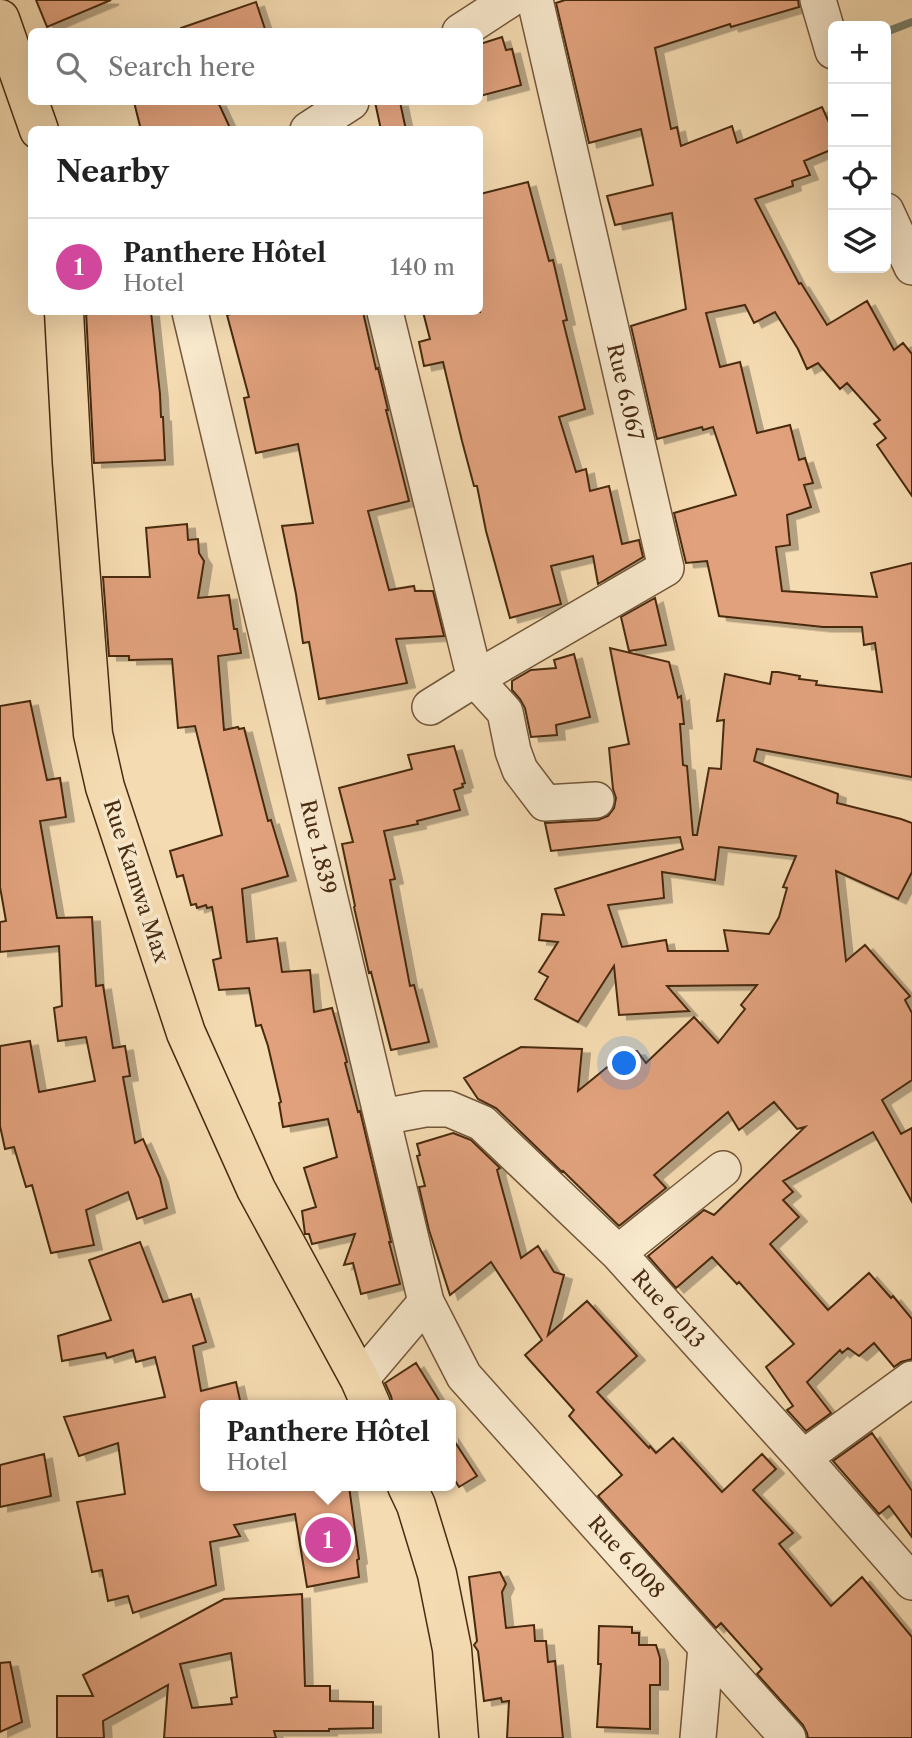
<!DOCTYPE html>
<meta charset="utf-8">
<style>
:root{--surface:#fff;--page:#f6f6f6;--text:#222;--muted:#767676;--line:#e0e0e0;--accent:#8f2418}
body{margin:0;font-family:"Libre Caslon Text",serif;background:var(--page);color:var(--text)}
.controls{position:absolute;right:21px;top:21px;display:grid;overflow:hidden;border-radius:10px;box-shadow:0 7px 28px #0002}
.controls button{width:63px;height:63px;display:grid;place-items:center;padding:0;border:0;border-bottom:2px solid var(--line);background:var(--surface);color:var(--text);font:35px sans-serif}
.you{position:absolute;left:625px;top:1064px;width:24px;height:24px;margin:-18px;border:5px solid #fff;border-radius:50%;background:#1a73e8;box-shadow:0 0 0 10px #1a73e833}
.badge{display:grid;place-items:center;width:46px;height:46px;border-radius:50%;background:var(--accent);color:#fff;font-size:23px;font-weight:700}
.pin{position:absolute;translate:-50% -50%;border:4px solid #fff;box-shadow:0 2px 7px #0006}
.popup{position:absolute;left:200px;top:1400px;width:256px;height:91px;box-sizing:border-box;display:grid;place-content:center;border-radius:10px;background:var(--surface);filter:drop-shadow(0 2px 5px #0005);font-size:23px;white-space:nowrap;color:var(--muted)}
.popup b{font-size:26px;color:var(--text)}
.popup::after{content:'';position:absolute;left:50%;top:100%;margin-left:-14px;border:14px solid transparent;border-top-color:var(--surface)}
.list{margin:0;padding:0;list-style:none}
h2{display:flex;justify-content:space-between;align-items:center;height:91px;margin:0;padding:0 28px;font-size:30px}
h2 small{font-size:23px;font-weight:400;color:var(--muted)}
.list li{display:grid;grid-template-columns:46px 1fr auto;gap:21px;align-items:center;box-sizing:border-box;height:98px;padding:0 28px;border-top:2px solid var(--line)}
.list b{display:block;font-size:26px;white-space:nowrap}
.list p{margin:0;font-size:23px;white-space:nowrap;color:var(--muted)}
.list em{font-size:23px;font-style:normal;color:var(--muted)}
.icon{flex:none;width:38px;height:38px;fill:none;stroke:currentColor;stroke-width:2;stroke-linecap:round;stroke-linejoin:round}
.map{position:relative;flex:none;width:912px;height:1738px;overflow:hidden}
.search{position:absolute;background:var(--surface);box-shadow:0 7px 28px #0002;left:28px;top:28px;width:455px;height:77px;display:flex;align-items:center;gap:18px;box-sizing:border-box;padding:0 24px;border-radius:10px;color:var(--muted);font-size:26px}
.panel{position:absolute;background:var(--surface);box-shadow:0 7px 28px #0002;left:28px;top:126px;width:455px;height:189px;border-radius:10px}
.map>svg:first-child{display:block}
</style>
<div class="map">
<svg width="912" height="1738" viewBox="0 0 912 1738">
<defs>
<filter id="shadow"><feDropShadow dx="8" dy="4.5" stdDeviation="0" flood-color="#0004"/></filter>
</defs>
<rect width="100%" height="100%" fill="#f5dbb1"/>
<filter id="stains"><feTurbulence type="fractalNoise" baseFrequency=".00286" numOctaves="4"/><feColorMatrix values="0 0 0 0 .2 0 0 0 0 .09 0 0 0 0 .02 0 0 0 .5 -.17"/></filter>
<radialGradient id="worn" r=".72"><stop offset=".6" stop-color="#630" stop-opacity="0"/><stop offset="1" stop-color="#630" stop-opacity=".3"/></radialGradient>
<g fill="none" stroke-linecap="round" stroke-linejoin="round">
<path stroke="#7a816c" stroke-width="8" d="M886,32L912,22"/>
</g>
<path fill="#e0a17b" stroke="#482b11" stroke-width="2" fill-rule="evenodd" filter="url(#shadow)" d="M36,0H111L47,27Z
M565,0H798L799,7L731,27L730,24L655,48L671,129L677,127L681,146L732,126L737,143L822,107L833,131V149L804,161L810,175L792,181L793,186L755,199L799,284L801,283L827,325L867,301L894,350L903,343L912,354V496L877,445L886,438L874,424L880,420L847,383L840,389L818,363L807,369L798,349L775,312L754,323L745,305L706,313L720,367L740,362L757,433L790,425L799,460L805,458L813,483L804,485L811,507L787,515L790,545L776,547L782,591L877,597L871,573L912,563V777L757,749L754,761L838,794L837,803L901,819L912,823V872L898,899L836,871L846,961L865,945L910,996L905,1000L912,1013V1080L882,1100L901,1134L912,1128V1202L873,1132L783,1181L793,1192L783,1200L799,1217L770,1244L828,1310L869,1273L891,1298L893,1296L912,1319V1359L901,1362L894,1367L874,1343L859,1356L848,1348L842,1353L840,1350L807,1382L831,1413L806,1431L787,1410L793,1406L766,1367L794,1344L739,1282L737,1284L712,1257L676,1288L648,1256L704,1210L714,1215L805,1127L797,1129L774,1102L739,1130L728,1112L654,1175L666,1188L619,1226L563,1171L562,1172L496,1108L478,1099L464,1078L521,1047L582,1049L578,1091L627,1051H637L646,1063L694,1017L718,1043L745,1009L741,1005L757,985L667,986L689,1011L619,1015L614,966L578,1022L535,999L548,977L539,972L558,942L539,940L542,914L564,915L555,889L683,849L680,837L551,851L545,823L598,820L608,816L614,808L616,798L613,789L609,748L629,744L610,648L669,662L678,698L681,696L684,724H680L683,765L687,766L693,835H697L709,768L721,769L724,720L717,721L725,674L770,684L772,672H778L800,676L799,679L817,681L816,685L882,692L875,643L864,645L862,627H823L719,616L707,561L686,563L674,513L736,495L713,427L703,430L702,427L657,439L631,326L686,309L672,213L615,225L607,196L653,185L641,129L589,143L556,3ZM719,847L796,856L783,887L787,888L779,917L769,934L724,930L728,951H668L666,940L622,947L608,905L664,898L662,872L715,880Z
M256,2L266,32H181V28Z
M502,37L506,50L512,49L521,85L480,96V44Z
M134,102H218L231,130H141Z
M375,102H400L406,130H381Z
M528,182L549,261L553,260L567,320L563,321L585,409L559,417L576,472L586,469L590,491L609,486L622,544L639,540L643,557L598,584L593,556L551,566L561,604L510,618L486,531L477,486H474L462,441L443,362L424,366L419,342L430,339L423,312H480V194Z
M86,312H151L160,394L161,417H163L165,460L94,463Z
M239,312H363L376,369L378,368L388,410H386L409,501L368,511L389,590L414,586L415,591H433L444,636L396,639L407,683L319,699L309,642L303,643L296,594L282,526L313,523L298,444L256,453L244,398L249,397L227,315Z
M187,524L188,540L198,539L199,553L204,561L198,598L229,595L234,629H237L241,653L218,656L224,730L238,727L239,729L244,728L268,821L271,820L288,876L242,889L247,942L277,938L282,972L310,970L314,1012L332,1008L347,1062L345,1063L358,1112L360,1111L391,1242H389L400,1284L361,1294L353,1263L344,1265L355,1234L312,1244L309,1234H305L302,1211L316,1207L304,1168L337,1157L328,1119L283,1127L279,1103L281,1102L268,1046L261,1025L256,1026L249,988L219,990L213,960L221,958L212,907L207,908L206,905L197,908L196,904L191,905L183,875L177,877L170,851L222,835L195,726L178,728L172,659L129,660V656H109L103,577H150L146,528Z
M655,598L666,645L629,651L621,617Z
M574,654L590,717L556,725L557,735L531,737L525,708L520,699L512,690V681L531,670L556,668L554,660Z
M30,701L47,780L60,778L66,817L40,821L57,918L92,917L96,986L103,985L113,1048L125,1046L130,1076L123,1077L135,1143L143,1139L160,1178L167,1208L137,1219L128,1192L86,1210L94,1245L51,1253L32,1185L26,1187L14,1147L5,1149L0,1126V1046L30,1041L39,1092L95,1081L86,1037L58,1041L54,1008L62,1006L59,946L0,952V922L6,921L0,887V706Z
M454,746L465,783L462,784L463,787L454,790L460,810L417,821L418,824L384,831L395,879L390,880L410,986L414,985L429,1042L391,1050L371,972L369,973L354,907L355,906L342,844L353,842L339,788L412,769L408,755Z
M453,1133L471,1140L500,1168L497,1170L521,1258L538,1246L554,1272L564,1275L548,1335L587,1301L637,1356L597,1392L649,1448L650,1446L656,1453L673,1438L722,1492L762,1454L776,1469L753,1490L793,1533L779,1544L831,1606L862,1577L912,1637V1738H808L807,1733L803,1725L757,1674L762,1669L721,1623L716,1628L598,1496L622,1475L569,1416L574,1410L525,1355L542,1340L491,1262L450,1295L429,1230L419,1187L425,1186L417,1156L420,1155L417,1144Z
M140,1242L163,1302L191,1294L206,1342L193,1346L201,1391L236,1382L241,1405H206V1486H349L359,1559L357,1560L359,1577L307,1587L295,1514L234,1525L240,1536L210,1542L216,1585L133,1613L128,1596L108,1601L102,1570L92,1572L77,1502L125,1494L118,1443L79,1456L64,1417L165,1397L155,1357L136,1362L133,1350L107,1358L105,1353L62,1361L58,1336L111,1320L89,1260Z
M416,1363L432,1389L442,1405H393L391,1396L385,1383Z
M872,1433L912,1491V1537L889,1506L879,1514L833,1461Z
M451,1436L477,1476L459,1487L451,1474Z
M44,1454L51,1496L0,1507V1465Z
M500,1572L506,1584L502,1592L506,1628L534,1625L535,1641H546L548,1662L555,1661L563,1738H507L509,1701L502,1702L501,1698L484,1701L478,1651L474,1645L477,1641L469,1577Z
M302,1594L305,1686H330V1701L373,1702V1728L329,1729V1731H274L276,1738H164L168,1685L103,1721L104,1738H57V1696H93L83,1675L224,1599ZM231,1653L237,1697L231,1698L232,1704L192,1708L180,1664Z
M599,1626L632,1627V1633H639V1645H656L660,1658V1685H650V1729L597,1727L601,1664H598Z
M10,1662L22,1722L0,1732V1663Z"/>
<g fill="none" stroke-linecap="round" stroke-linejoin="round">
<defs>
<path id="minor" d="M818,0L833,51
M460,32L509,0
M308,130L351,102
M886,211L912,267
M190,312L426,1302L464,1376L788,1738
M385,312L475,679L505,712L513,751L520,770L545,803L596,800
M430,707L475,679L666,568L535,0
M382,1117L425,1109H449L482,1123L618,1253L803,1458L912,1582
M618,1253L723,1169
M360,1380L426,1302
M803,1458L912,1379
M698,1738L706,1647"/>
<path id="major" d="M0,19L39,130
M64,312L72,462L93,734L105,787L186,1033L256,1189L360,1380L371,1405
M407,1486L416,1505L437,1574L452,1649L459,1738"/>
</defs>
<use href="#minor" stroke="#735739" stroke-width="38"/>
<use href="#major" stroke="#482b11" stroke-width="41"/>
<use href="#minor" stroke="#f8e8cc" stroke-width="35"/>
<use href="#major" stroke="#f5dbb1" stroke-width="38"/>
</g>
<g text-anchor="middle" stroke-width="7" stroke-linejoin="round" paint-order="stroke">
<g font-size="21" fill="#482b11" stroke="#f8e8cc">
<text transform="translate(625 392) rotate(77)" y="7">Rue 6.067</text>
<text transform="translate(318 847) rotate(77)" y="7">Rue 1.839</text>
<text transform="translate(136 881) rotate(72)" y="7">Rue Kamwa Max</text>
<text transform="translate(668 1309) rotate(48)" y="7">Rue 6.013</text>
<text transform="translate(626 1557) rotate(48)" y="7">Rue 6.008</text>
</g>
</g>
<rect width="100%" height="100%" filter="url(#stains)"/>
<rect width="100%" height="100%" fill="url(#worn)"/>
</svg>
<div class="controls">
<button>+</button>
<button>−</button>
<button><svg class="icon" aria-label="locate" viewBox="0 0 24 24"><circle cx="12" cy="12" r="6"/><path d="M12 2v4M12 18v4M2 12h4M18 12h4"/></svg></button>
<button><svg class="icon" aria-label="layers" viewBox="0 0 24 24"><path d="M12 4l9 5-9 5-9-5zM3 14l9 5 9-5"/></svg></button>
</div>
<div class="you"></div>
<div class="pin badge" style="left:328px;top:1540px;background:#d1479c">1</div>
<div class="popup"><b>Panthere Hôtel</b>Hotel</div>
<div class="search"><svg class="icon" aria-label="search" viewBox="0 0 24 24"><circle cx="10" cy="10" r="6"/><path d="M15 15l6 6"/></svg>Search here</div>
<section class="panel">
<h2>Nearby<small></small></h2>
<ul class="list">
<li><span class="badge" style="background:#d1479c">1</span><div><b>Panthere Hôtel</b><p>Hotel</p></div><em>140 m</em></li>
</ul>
</section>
</div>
